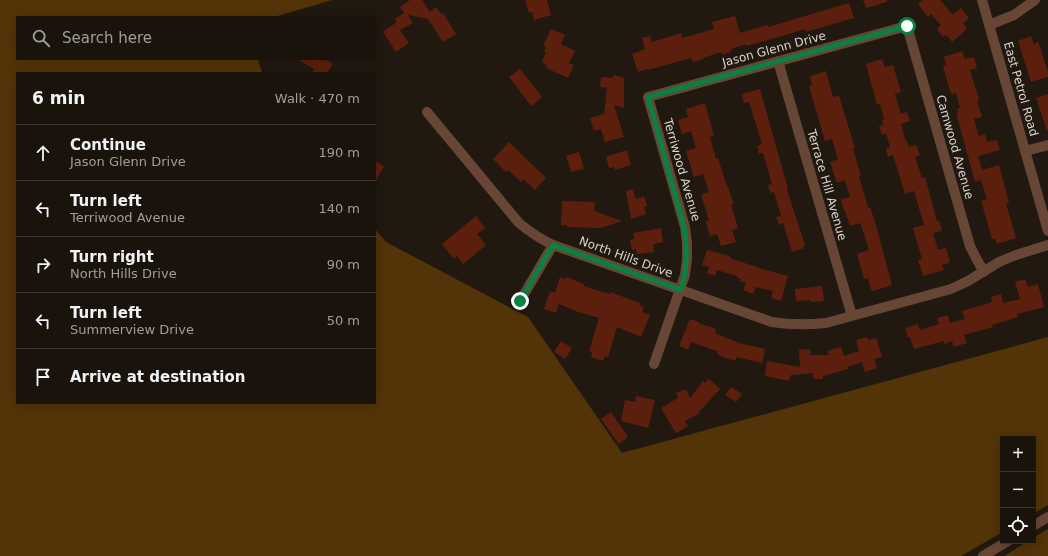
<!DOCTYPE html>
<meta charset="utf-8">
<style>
:root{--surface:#19130c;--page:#221c15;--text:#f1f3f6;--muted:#9f9e9d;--line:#37322d}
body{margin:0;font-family:"DejaVu Sans",sans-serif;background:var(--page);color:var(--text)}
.controls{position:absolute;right:12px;bottom:12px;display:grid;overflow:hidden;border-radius:0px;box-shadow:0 2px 10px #0003}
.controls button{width:36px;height:36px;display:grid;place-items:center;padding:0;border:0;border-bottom:1px solid var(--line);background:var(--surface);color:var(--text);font:20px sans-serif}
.stop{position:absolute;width:12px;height:12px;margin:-9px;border:3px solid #0b8043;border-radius:50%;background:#fff}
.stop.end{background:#0b8043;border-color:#fff;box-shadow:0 1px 4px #0008}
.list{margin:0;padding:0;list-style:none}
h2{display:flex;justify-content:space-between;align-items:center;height:52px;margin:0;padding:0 16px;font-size:17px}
h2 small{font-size:13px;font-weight:400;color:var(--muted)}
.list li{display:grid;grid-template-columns:26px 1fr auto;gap:12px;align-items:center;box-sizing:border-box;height:56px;padding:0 16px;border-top:1px solid var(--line)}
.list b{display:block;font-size:15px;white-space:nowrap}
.list p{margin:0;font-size:13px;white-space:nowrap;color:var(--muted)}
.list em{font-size:13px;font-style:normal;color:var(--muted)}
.icon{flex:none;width:22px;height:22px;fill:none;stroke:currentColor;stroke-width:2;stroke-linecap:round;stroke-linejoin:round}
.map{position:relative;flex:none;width:1048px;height:556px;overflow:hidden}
.search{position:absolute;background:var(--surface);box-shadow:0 2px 10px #0003;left:16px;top:16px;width:360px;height:44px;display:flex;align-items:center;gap:10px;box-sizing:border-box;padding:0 14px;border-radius:0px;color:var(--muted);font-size:15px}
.panel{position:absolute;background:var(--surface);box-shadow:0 2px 10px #0003;left:16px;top:72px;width:360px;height:332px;border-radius:0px}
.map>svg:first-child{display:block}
</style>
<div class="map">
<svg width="1048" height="556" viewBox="0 0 1048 556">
<rect width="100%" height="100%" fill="#211910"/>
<path fill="#523408" d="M0,0H332L274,17H17V59H258L262,73H17V403H375V229L386,242L528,317L622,453L1048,337V505L1033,514V439H1003V532L961,556H0Z
M1048,529V556H1004L1028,541H1033V538Z"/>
<path fill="#5d1f0d" d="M410,0H422L430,12L436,7L441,14L443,13L456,34L443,42L428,19L408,15L413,23L400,30L409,43L396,52L383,32L397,22L395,19L404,13L400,7Z
M525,0H547L551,15L534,20L532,12L529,13Z
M863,0H887V2L866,8Z
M923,0H940L953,15L961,8L969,18L963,23L967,29L952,42L946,35L943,37L937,29L941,25L931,14L928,17L918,4Z
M849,3L854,18L806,32V29L747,46L746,44L731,49V52L722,55L721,52L703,58V59L693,62L691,58L648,70L647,69L638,72L632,54L645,49L642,38L650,36L652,42L681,33L682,38L714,29L712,22L735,16L740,33L767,25L768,27Z
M551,29L565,35L561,44L575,51L569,63L574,65L568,78L546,68L547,65L542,62L546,52L544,51L546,47L543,46Z
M1031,36L1034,45L1038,41L1048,72V77L1031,82L1018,41Z
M962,51L965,59L974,57L977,68L970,70L979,100L977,101L982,117L974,119L979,136L985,134L987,142L997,140L1000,150L978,156L982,170L999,165L1009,203L1006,204L1016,238L997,244L995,239H992L981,201L987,199L981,180L975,182L956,113H958L957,109L960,108L956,93L951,94L943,66L946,65L944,57Z
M297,59H324L333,64L327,73H312L314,69Z
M882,59L885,67L893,65L901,92L895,94L901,114L907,112L910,121L901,124L906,142L907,141L909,147L916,145L920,155L915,157L922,178L925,177L937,221H939L942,231L933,233L938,250L946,248L950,263L942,265L944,270L923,276L918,260L922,259L913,228L924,225L914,191L905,194L893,155L888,157L886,149L890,147L886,133L882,135L879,126L883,125L882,120L884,119L880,104L877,105L866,64Z
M520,69L542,97L531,106L509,77Z
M826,71L833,97L839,96L855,148L853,149L861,176H859L868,208L870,207L876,225L892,285L873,291L871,290L868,278L864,279L857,254L869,250L863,231L860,223L850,226L845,211H844L841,199L850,197L845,180L837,183L830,162L838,159L832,139L825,141L809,86L812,85L810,76Z
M613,75L623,77L624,80V108L614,105L624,137L605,142L601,129L594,131L590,118L604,114L607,88L600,87L601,77L613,78Z
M760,89L788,189L787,190L805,245L803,246L804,248L792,252L783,223L779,225L776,217L781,216L774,192L770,193L768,185L772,184L763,153L759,154L757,146L762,144L754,118L749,102L744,103L742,94Z
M1048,94V130L1047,131L1036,98Z
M705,103L714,136L710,137L716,159L718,158L727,187H728L734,204L731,205L738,228L732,230L736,242L721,246L717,234L710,236L707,226L706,221L709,220L701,195L709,192L703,174L694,177L686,151L696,148L691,131L682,134L678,120L688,117L686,109Z
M509,142L546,178L535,190L523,179L521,182L508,170L506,172L493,159Z
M627,150L631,165L615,170L614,167L609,168L606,157Z
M579,152L584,169L571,172L566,156Z
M375,161L384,166L375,183Z
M633,189L636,199L644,196L647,206L644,207L646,214L631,219L626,191Z
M562,201L595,202L594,211L622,221L601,228L567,227V225H561Z
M476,216L485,228L477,234L486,245L463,264L457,256L454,259L442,244Z
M661,228L663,242L653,244L654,252L637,254L636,249L632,250L630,240L634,239L633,233Z
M707,250L730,256V258L762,269L788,276L781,301L771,298L773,291L756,287L753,294L743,290L746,283L740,281L741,279L737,277V276L717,270L715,276L707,273L709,267L702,265Z
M560,277L566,279L567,277L584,284V286L609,294L610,292L640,303L639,305L644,307L642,312L650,315L641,337L617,327L608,357L605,356L603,361L591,357L592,352L589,351L599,318L578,312L559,304L556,313L544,309L550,291L555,293Z
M1025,279L1028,287L1038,284L1044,307L1017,314L1018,317L992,325L993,327L964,335L967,343L954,347L952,341L944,344V341L914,349L910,337H908L905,328L918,324L920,330L939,324L937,318L948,315L950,323L965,319L962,311L992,302L991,297L1001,294L1003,303L1020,299L1015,282Z
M822,286L824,301L810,302V300L796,301L795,289Z
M690,319L699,322L698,323L716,329L715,333L739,343L765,349L762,363L737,357L735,361L718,355L717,351L691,342L688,350L679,346Z
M867,337L868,340L876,338L882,357L874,359L877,368L865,372L862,362L847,367L848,369L823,376V379H813V373L791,375L789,381L765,376L767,361L800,367L799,350L810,349V355H829L827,351L841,347L844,356L859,351L856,340Z
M561,341L572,348L565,359L554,352Z
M709,379L720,389L699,412L700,413L685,421L688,426L676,433L661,408L678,398L676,393L686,389L690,398L703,381L705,383Z
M731,387L742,394L736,402L725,395Z
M636,396L655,400L648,428L621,421L625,400L635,402Z
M611,412L628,437L619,444L601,419Z"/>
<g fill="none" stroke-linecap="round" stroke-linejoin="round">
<path stroke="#684636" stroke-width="10" d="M982,0L1048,231
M989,25L1014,15L1035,0
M778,61L852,316
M427,112L519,223C530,232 540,239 553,245L772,322C790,325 807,325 826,323L951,289L968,281L999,262L1016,255L1048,245
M1025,151L1048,145
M520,301L553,245
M654,364L685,275L687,259V243L685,227L648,97L907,26L970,246L976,258L984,272
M1033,526L1048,517
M983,556L1008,541"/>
</g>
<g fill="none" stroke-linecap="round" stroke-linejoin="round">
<path stroke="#0b8043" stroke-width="5" d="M520,301L553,245L681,290C687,269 688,249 684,227L648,97L907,26"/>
</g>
<g text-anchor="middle" stroke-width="4" stroke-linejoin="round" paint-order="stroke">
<g font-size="12" fill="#dad4ce" stroke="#211910">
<text transform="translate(774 49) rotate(-15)" y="4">Jason Glenn Drive</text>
<text transform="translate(1021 89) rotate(74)" y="4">East Petrol Road</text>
<text transform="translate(955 147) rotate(74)" y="4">Camwood Avenue</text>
<text transform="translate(682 170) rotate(74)" y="4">Terriwood Avenue</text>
<text transform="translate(827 185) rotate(74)" y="4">Terrace Hill Avenue</text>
<text transform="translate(626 257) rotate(20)" y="4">North Hills Drive</text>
</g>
</g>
</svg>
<div class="controls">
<button>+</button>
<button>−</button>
<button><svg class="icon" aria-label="locate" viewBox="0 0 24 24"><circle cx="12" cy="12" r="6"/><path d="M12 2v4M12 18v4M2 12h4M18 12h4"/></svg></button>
</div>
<div class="stop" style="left:907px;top:26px"></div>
<div class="stop end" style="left:520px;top:301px"></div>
<div class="search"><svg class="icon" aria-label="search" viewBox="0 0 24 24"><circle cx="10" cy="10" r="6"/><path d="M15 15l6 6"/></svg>Search here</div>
<section class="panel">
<h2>6 min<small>Walk · 470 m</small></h2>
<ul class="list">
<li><svg class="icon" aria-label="ahead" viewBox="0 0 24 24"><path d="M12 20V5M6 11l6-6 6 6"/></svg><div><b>Continue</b><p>Jason Glenn Drive</p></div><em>190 m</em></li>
<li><svg class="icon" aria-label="left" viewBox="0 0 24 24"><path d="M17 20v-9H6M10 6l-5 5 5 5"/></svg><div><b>Turn left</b><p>Terriwood Avenue</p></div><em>140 m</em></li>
<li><svg class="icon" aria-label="right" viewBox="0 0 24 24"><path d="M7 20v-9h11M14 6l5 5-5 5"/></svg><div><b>Turn right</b><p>North Hills Drive</p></div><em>90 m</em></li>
<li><svg class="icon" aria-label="left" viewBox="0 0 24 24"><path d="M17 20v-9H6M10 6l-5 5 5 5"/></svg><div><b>Turn left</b><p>Summerview Drive</p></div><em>50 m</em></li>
<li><svg class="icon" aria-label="arrive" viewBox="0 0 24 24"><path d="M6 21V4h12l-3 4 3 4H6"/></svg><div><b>Arrive at destination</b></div></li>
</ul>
</section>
</div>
